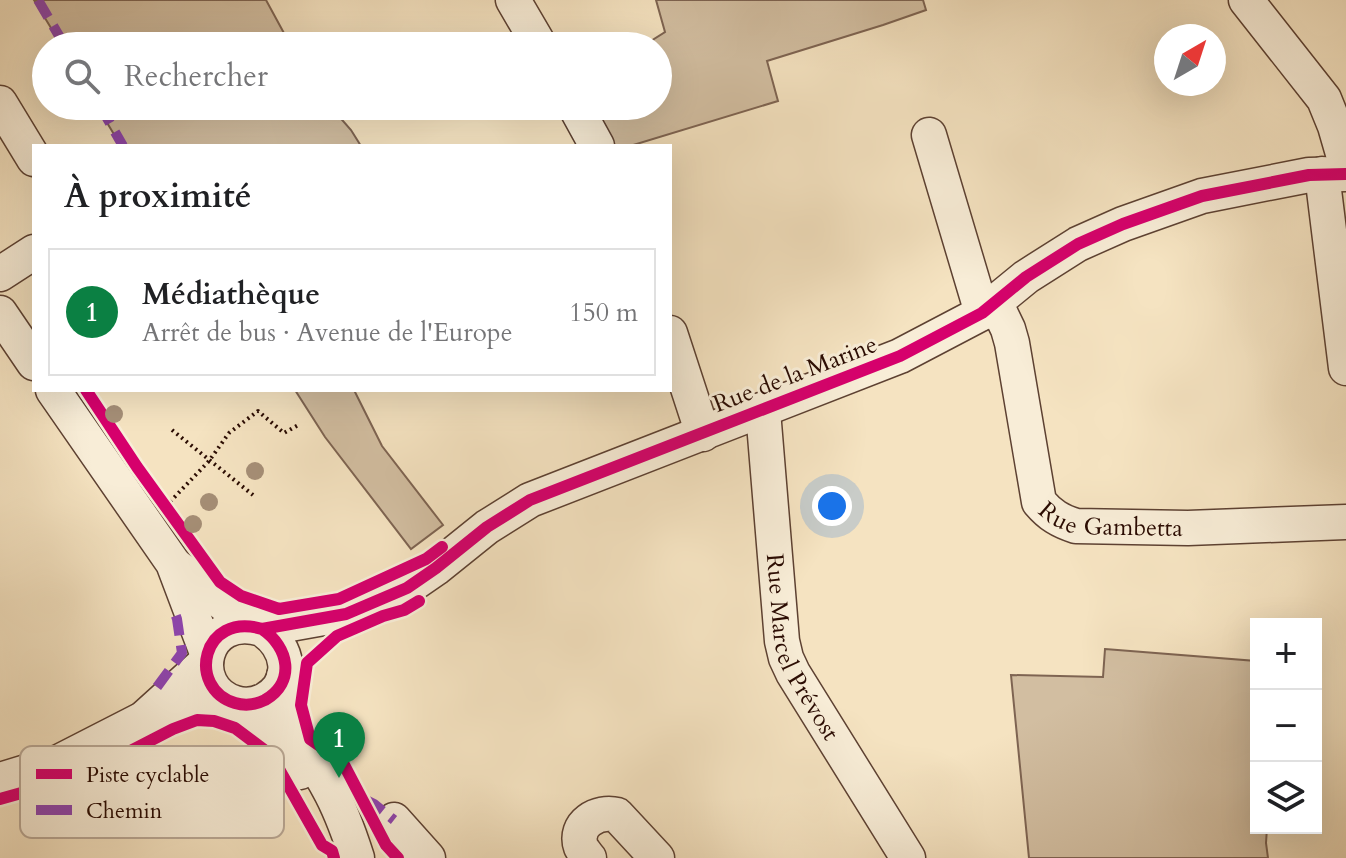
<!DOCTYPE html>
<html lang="fr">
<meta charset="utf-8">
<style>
:root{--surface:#fff;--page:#f2f2f2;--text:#202124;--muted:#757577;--line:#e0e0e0;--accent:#0b8043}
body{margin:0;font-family:Cardo,serif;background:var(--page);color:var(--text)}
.controls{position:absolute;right:24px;bottom:24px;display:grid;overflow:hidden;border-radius:0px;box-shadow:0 8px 32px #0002}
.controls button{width:72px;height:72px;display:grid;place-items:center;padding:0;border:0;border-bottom:2px solid var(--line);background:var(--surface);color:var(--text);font:40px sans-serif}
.compass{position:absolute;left:1154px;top:24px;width:72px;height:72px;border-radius:50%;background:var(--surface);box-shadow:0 8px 32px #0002;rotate:39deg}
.you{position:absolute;left:832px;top:506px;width:28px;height:28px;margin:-20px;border:6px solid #fff;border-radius:50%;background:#1a73e8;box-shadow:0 0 0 12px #1a73e833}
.badge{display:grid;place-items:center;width:52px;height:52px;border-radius:50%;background:var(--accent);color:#fff;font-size:26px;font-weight:700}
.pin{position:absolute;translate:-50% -66px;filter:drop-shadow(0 2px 4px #0008)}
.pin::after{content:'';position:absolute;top:42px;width:28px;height:24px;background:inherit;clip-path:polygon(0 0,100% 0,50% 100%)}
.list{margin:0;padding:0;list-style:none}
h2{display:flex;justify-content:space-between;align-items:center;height:104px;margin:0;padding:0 32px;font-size:34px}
h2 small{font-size:26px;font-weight:400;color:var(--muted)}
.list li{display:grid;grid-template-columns:52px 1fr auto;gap:24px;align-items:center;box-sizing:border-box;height:128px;margin:0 16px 16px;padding:0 16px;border:2px solid var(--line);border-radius:0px}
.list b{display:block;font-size:30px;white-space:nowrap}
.list p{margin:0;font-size:26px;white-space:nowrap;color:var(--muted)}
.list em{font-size:26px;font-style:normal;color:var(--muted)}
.icon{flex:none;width:44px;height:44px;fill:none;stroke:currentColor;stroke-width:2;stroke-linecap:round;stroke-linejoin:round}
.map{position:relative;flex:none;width:1346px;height:858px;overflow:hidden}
.search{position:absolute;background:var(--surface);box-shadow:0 8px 32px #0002;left:32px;top:32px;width:640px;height:88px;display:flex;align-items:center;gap:20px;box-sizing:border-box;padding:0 28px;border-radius:44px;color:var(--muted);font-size:30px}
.panel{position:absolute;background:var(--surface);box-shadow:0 8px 32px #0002;left:32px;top:144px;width:640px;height:248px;border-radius:0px}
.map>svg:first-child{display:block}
</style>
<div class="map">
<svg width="1346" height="858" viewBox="0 0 1346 858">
<rect width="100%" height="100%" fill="#f5e3c1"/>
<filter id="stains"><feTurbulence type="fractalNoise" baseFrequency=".0025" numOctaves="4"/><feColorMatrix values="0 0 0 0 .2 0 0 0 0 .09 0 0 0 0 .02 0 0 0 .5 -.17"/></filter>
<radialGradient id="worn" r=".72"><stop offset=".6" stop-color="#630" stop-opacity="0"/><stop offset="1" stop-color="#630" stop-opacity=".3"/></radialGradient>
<path fill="#d2bea1" stroke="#7e6452" stroke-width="2" d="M34,0H266L291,46H62Z
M656,0H923L926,10L883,25L767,61L778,101L630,146H612L591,106H658V46H643L665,32Z
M97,106H330L351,130L361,146H121Z
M295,390H354L382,446L443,525L411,549L325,437Z
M1105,649L1256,661V828H1267L1266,843L1268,858H1029L1011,675L1103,677Z"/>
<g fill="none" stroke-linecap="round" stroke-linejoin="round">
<defs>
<g id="minor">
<path d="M513,0L540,46"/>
<path d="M1246,0L1324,99L1335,126L1346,164"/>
<path d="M0,103L34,159"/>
<path d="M575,106L597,146"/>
<path d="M929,135L982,313"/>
<path d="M1322,174L1346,368"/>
<path d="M0,274L34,252"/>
<path id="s1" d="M996,304L1008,329L1012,343L1039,502C1050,515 1060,521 1076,526L1188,528L1346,522"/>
<path d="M0,313L34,363"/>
<path d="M670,333L703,434"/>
<path d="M53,390L173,563L207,653"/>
<path id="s2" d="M763,411L782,641L786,658L793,673L908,858"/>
<path d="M176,566L250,625"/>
<path d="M262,629C289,647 296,682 265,700C255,705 245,706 235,703C186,688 202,611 262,629L346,614L407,588L436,568L487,527L530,500L900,356L982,313L1026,277L1078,244L1123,224L1202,196L1309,175L1346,174"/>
<path d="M284,676C286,693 288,710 294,726C303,748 317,767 328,787C341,810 349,833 357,858"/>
<path d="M239,705C263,726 284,746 300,772"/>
<path d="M143,719L227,701"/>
<path d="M0,780L59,762L143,719L206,662"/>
<path d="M394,820L428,858"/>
<path d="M589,858C587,856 582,849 581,847C573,824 598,810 617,815L657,858"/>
</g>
</defs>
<use href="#minor" stroke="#5d4132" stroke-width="37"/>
<path stroke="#2a0b02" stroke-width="4" stroke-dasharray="2 4" stroke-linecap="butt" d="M172,430L253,495
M166,506L209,461L229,433L258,411L284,433L300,424
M298,801L316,835"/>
<use href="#minor" stroke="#f8edd7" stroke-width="34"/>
<path stroke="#8e44ad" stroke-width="10" stroke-dasharray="20 10" stroke-linecap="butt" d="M38,0L65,46
M100,106L123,146
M157,687L182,653L177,619L173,608
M366,800L374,804L394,820"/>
<defs>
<path id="cycleway" d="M86,390L137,467L220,582L241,596L279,609L339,599L426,559L442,547
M262,629C289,647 296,682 265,700C255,705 245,706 235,703C186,688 202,611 262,629L346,614L407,588L436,568L487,527L530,500L900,356L982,313L1026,277L1078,244L1123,224L1202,196L1309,175L1346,174
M0,799L82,776L173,729L197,720L214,721L235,728L271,755L322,845L332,851L334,858
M398,858L386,845L342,761L310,739L301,705L307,663L337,636L383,616L404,610L419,601"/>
</defs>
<use href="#cycleway" stroke="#f8edd7" stroke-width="17"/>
<use href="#cycleway" stroke="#d6006c" stroke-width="12"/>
</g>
<g fill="#a68f77">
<circle cx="114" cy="414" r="9"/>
<circle cx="255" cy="471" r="9"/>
<circle cx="209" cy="502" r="9"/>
<circle cx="193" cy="524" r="9"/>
</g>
<g text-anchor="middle" stroke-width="6" stroke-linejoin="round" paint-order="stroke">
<g font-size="24" fill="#2a0b02" stroke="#f8edd7">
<text transform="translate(795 374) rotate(-21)" y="8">Rue de la Marine</text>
<text dy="8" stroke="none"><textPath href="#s1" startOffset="282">Rue Gambetta</textPath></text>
<text dy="8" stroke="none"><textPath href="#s2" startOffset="242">Rue Marcel Prévost</textPath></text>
</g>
</g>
<rect x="20" y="746" width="264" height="92" rx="12" fill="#f8edd7" stroke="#baa997" stroke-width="2"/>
<rect x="36" y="769" width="36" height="10" fill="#d6006c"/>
<rect x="36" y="805" width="36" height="10" fill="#8e44ad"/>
<g font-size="22" fill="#2a0b02">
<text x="86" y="782">Piste cyclable</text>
<text x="86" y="818">Chemin</text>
</g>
<rect width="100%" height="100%" filter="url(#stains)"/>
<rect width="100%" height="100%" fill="url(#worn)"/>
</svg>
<div class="controls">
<button>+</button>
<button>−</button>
<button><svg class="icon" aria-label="layers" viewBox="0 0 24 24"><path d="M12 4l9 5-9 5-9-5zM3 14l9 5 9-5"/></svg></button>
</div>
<svg class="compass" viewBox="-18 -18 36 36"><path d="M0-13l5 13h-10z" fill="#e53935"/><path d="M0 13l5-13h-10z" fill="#757577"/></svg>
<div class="you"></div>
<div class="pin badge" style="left:339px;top:778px">1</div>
<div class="search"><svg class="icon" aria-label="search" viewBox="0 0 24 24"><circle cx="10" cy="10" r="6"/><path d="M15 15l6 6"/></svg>Rechercher</div>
<section class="panel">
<h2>À proximité<small></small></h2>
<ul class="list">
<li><span class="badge">1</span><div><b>Médiathèque</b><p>Arrêt de bus · Avenue de l'Europe</p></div><em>150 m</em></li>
</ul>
</section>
</div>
